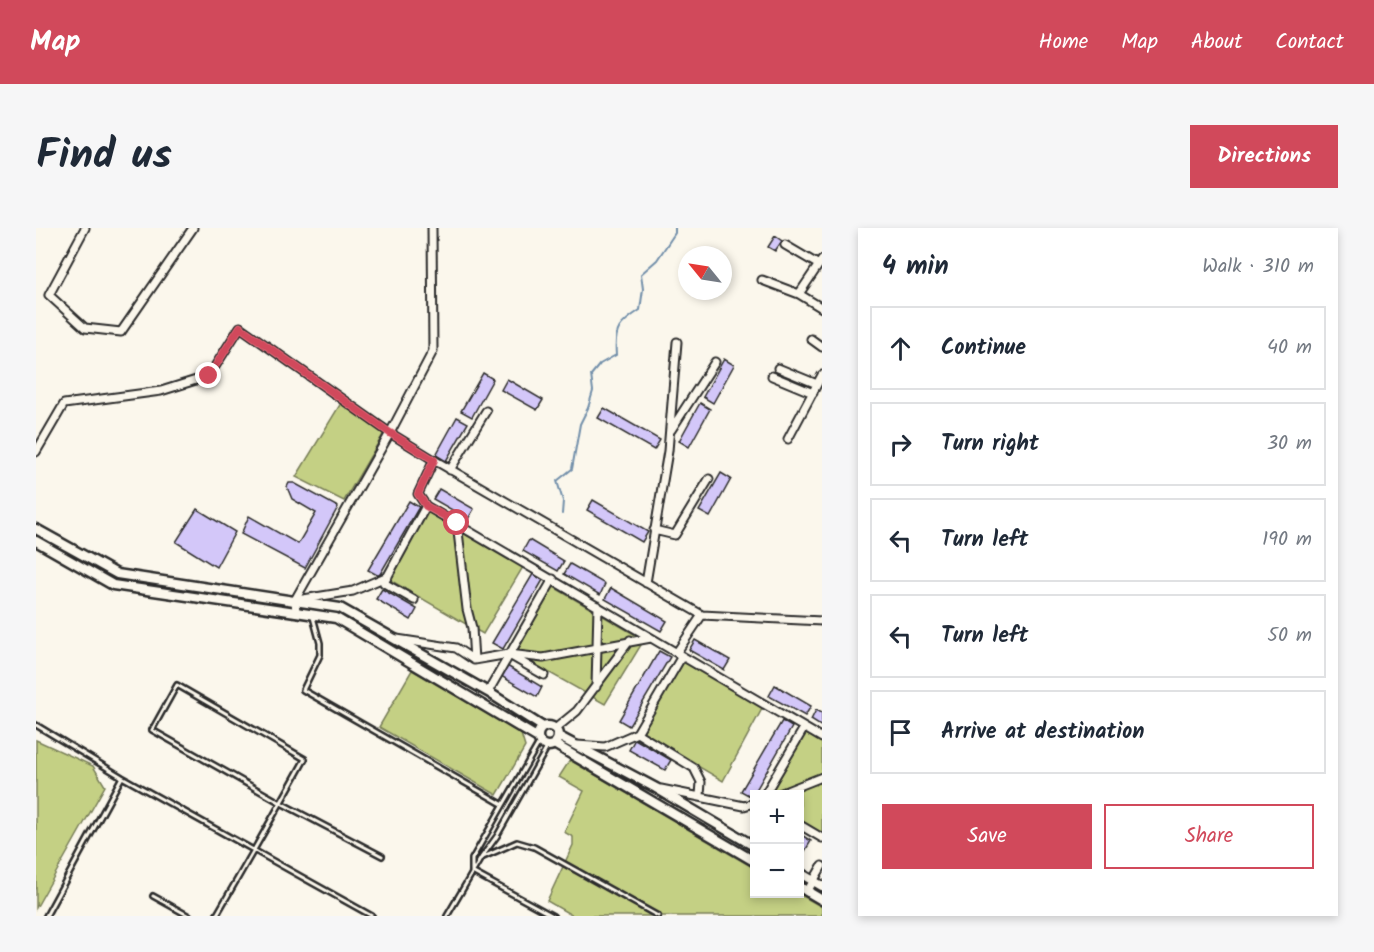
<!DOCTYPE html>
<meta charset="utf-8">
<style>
:root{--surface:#fff;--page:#f6f6f7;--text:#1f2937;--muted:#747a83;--line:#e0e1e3;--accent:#d1495b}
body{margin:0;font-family:Kalam,sans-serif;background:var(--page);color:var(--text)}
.controls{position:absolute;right:18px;bottom:18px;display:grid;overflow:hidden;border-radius:0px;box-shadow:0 3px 9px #0003}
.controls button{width:54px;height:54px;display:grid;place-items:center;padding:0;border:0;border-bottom:2px solid var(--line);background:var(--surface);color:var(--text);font:30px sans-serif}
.compass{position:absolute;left:642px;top:18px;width:54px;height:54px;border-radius:50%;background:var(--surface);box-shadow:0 3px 9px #0003;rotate:300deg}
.stop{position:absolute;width:18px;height:18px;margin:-14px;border:4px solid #d1495b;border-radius:50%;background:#fff}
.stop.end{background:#d1495b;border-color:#fff;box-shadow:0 2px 6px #0008}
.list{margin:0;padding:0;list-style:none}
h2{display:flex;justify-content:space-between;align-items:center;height:78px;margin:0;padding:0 24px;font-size:26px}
h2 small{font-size:20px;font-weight:400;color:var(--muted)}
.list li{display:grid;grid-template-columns:39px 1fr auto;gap:18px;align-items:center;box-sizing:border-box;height:84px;margin:0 12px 12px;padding:0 12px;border:2px solid var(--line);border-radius:0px}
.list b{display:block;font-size:22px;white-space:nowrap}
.list em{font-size:20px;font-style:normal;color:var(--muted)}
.actions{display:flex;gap:12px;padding:18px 24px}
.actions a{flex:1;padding:14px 0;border:2px solid var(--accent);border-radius:0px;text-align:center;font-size:21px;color:var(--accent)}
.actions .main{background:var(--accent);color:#fff}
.icon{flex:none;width:33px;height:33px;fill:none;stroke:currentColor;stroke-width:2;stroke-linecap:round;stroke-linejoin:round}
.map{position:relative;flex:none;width:786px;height:688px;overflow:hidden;border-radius:0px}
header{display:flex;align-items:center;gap:36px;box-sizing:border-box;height:84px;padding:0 30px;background:var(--accent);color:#fff}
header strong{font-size:28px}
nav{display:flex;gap:33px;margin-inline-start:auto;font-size:21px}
.intro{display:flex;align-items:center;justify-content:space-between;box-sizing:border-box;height:144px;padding:0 36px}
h1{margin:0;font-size:42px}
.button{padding:15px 27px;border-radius:0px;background:var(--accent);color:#fff;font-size:21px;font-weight:700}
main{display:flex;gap:36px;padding:0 36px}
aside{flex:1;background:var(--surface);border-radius:0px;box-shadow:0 3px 9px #0003}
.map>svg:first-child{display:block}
</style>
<header>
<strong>Map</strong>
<nav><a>Home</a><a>Map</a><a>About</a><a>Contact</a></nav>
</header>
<div class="intro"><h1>Find us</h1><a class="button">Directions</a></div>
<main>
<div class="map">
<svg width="786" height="688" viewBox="0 0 786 688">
<rect width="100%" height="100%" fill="#fbf7ec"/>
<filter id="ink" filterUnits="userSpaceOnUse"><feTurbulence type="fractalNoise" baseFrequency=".0167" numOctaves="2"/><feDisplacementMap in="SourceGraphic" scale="12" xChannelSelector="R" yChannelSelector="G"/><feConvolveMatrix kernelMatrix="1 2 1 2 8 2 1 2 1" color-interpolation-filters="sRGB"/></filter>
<g filter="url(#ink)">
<path fill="#c4d084" stroke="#787e58" stroke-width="1.5" d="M305,175L348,205L308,273L260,249Z
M392,283L487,339L447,406L354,352Z
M516,358L608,412L569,476L480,426Z
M646,433L727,479L687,553L606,505Z
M376,442L485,506L489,519L461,567L343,499Z
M767,503L786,514V606L764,593V566H733Z
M0,512L57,538L69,558L0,680Z
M534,532L718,640V666H763L786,679V688H537L511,673L537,617V609L528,604L548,563L523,549Z"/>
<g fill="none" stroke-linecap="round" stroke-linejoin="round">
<path stroke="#728faa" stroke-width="2" d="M526,286L527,273L521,253L536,241L544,196L552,180L557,163L555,147L564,136L580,127C578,101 583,96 604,82L607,61L605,46L621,32L639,5V0"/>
</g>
<path fill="#d3c7f9" stroke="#2b2b2b" stroke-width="1.5" d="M739,8L746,13L739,23L732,19Z
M688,131L698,137L677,175L667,169Z
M447,145L457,151L436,189L425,183Z
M471,151L507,172L501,182L465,162Z
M664,175L674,181L653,219L643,213Z
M568,180L624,212L618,222L562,190Z
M421,189L432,195L410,233L400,227Z
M685,245L695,251L674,289L663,283Z
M253,255H258L302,279L269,340L205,306L213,288L262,316L280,285L256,271L251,259Z
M403,261L438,281L432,291L397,271Z
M557,272L612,304L606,314L551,282Z
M373,273L383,279L343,348L332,342Z
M161,281L199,304L180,339L140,314Z
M493,312L528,333L522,343L487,323Z
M534,336L569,356L564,367L528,346Z
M497,346L507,352L467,421L456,415Z
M575,360L631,393L625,403L569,371Z
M346,361L381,381L375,392L340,371Z
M659,412L694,432L688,442L653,422Z
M623,423L634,429L593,498L583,492Z
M471,438L506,459L501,469L465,448Z
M739,457L775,478L769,488L733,468Z
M780,482L786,485V499L775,492Z
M746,493L756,499L716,569L705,563Z
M599,511L635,532L629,542L593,522Z
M764,606L775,613L769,623L764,620Z"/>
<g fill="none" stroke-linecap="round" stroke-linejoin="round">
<defs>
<path id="service" d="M277,389L284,415V427L267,462L466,576
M0,497L86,549L336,688
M445,630L481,614L498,619L622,688
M436,643V631L504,513
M436,644L517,688
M117,668L153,688
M10,688L86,549
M180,688C210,636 240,584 269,531L141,457L116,502L245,575L346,628
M411,688L445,630L461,608L512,518"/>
<path id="minor" d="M49,0L13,67L49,100L85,104L157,0
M749,17L783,37
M786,32L763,66L786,80
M726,52L763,66
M775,111L786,119
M742,140L781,156
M736,148L777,165
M635,202L679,134
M752,211L786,147
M0,224L28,176L125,163L173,148L204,99L354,205L398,232L666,387L786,393
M398,232L382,266L390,278L786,510
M414,242L450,183
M421,295L431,381L436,400L438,432
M618,302L639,307L673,251
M610,355L632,223L641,114
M261,372L317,363L352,348
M378,372L348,355L390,278
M260,384L259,372L354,205L397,123L396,0
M361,411L420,420L438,432L473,426L507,430L615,410
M641,424L666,387
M475,428L508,447
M646,428L601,505L658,540L665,554L664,568
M560,459L562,378
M452,464L517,351
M519,501L541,483L594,412
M541,517L569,519L601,505
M625,561L708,578L718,575
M729,566L768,500
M743,566L786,549
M764,597L786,610
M771,664L786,638"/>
<path id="tertiary" d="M0,301L81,346L304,380L452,464L507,499
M0,313L77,357L300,390L502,510
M502 508a10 10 0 1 1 20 0a10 10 0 1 1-20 0Z
M522,508L620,560L718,618
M518,516L718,633
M764,645L786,658
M764,659L786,672"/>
</defs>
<use href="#service" stroke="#2b2b2b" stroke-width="8"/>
<use href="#minor" stroke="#2b2b2b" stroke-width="11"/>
<use href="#tertiary" stroke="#2b2b2b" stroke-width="13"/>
<use href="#service" stroke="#fbf7ec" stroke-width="3"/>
<use href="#minor" stroke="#fbf7ec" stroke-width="7"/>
<use href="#tertiary" stroke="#fbf7ec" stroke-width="8"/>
</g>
</g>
<g fill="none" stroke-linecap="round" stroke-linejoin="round" filter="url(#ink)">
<path stroke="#d1495b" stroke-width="8" d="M173,148L204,99L354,205L398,232L382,266L390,278L421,295"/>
</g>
</svg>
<div class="controls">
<button>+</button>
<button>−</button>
</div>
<svg class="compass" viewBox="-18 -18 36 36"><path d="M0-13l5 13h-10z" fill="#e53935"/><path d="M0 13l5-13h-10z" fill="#747a83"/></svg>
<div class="stop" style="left:421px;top:295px"></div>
<div class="stop end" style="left:173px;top:148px"></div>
</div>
<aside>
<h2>4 min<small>Walk · 310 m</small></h2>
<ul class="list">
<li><svg class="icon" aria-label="ahead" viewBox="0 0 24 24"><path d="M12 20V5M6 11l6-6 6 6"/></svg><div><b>Continue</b></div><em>40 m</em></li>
<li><svg class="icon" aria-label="right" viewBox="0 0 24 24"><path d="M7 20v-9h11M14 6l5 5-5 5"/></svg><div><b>Turn right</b></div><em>30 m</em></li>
<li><svg class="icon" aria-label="left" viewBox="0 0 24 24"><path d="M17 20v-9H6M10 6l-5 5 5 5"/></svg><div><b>Turn left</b></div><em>190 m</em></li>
<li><svg class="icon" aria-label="left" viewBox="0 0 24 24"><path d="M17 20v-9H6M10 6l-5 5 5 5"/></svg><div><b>Turn left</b></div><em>50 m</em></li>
<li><svg class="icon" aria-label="arrive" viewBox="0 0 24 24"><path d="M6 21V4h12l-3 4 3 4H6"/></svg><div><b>Arrive at destination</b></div></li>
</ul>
<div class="actions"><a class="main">Save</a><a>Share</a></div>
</aside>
</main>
